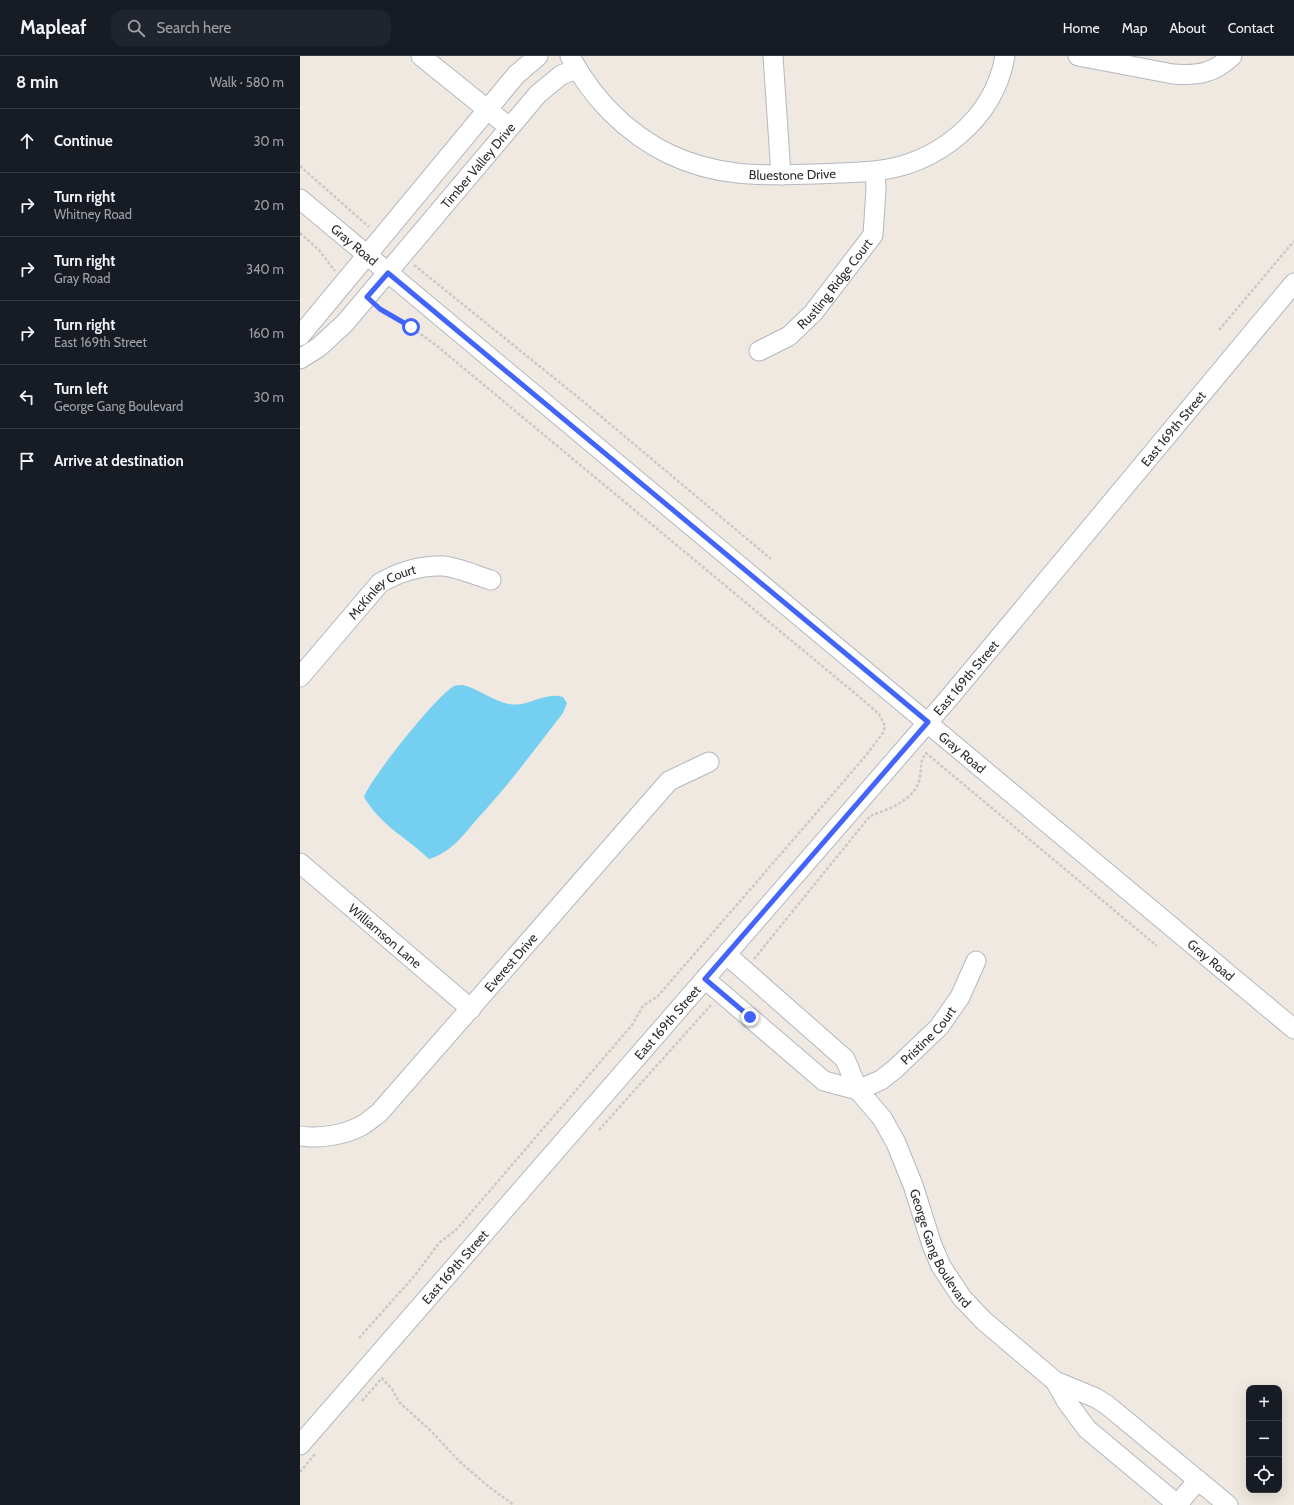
<!DOCTYPE html>
<meta charset="utf-8">
<style>
:root{--surface:#171b24;--page:#20242c;--text:#f1f3f6;--muted:#9ea1a6;--line:#363941}
body{margin:0;font-family:Cabin,sans-serif;background:var(--page);color:var(--text)}
.controls{position:absolute;right:12px;bottom:12px;display:grid;overflow:hidden;border-radius:8px;box-shadow:0 4px 16px #0002}
.controls button{width:36px;height:36px;display:grid;place-items:center;padding:0;border:0;border-bottom:1px solid var(--line);background:var(--surface);color:var(--text);font:20px sans-serif}
.stop{position:absolute;width:12px;height:12px;margin:-9px;border:3px solid #4264fb;border-radius:50%;background:#fff}
.stop.end{background:#4264fb;border-color:#fff;box-shadow:0 1px 4px #0008}
.list{margin:0;padding:0;list-style:none}
h2{display:flex;justify-content:space-between;align-items:center;height:52px;margin:0;padding:0 16px;font-size:17px}
h2 small{font-size:13px;font-weight:400;color:var(--muted)}
.list li{display:grid;grid-template-columns:26px 1fr auto;gap:12px;align-items:center;box-sizing:border-box;height:64px;padding:0 16px;border-top:1px solid var(--line)}
.list b{display:block;font-size:15px;white-space:nowrap}
.list p{margin:0;font-size:13px;white-space:nowrap;color:var(--muted)}
.list em{font-size:13px;font-style:normal;color:var(--muted)}
.icon{flex:none;width:22px;height:22px;fill:none;stroke:currentColor;stroke-width:2;stroke-linecap:round;stroke-linejoin:round}
.map{position:relative;flex:none;width:994px;height:1449px;overflow:hidden}
header{display:flex;align-items:center;gap:24px;box-sizing:border-box;height:56px;padding:0 20px;background:var(--surface);border-bottom:1px solid var(--line)}
header strong{font-size:19px}
nav{display:flex;gap:22px;margin-inline-start:auto;font-size:14px}
.search{width:280px;height:36px;background:var(--page);display:flex;align-items:center;gap:10px;box-sizing:border-box;padding:0 14px;border-radius:12px;color:var(--muted);font-size:15px}
main{display:flex}
aside{flex:1;background:var(--surface)}
.map>svg:first-child{display:block}
</style>
<header>
<strong>Mapleaf</strong>
<div class="search"><svg class="icon" aria-label="search" viewBox="0 0 24 24"><circle cx="10" cy="10" r="6"/><path d="M15 15l6 6"/></svg>Search here</div>
<nav><a>Home</a><a>Map</a><a>About</a><a>Contact</a></nav>
</header>
<main>
<aside>
<h2>8 min<small>Walk · 580 m</small></h2>
<ul class="list">
<li><svg class="icon" aria-label="ahead" viewBox="0 0 24 24"><path d="M12 20V5M6 11l6-6 6 6"/></svg><div><b>Continue</b></div><em>30 m</em></li>
<li><svg class="icon" aria-label="right" viewBox="0 0 24 24"><path d="M7 20v-9h11M14 6l5 5-5 5"/></svg><div><b>Turn right</b><p>Whitney Road</p></div><em>20 m</em></li>
<li><svg class="icon" aria-label="right" viewBox="0 0 24 24"><path d="M7 20v-9h11M14 6l5 5-5 5"/></svg><div><b>Turn right</b><p>Gray Road</p></div><em>340 m</em></li>
<li><svg class="icon" aria-label="right" viewBox="0 0 24 24"><path d="M7 20v-9h11M14 6l5 5-5 5"/></svg><div><b>Turn right</b><p>East 169th Street</p></div><em>160 m</em></li>
<li><svg class="icon" aria-label="left" viewBox="0 0 24 24"><path d="M17 20v-9H6M10 6l-5 5 5 5"/></svg><div><b>Turn left</b><p>George Gang Boulevard</p></div><em>30 m</em></li>
<li><svg class="icon" aria-label="arrive" viewBox="0 0 24 24"><path d="M6 21V4h12l-3 4 3 4H6"/></svg><div><b>Arrive at destination</b></div></li>
</ul>
</aside>
<div class="map">
<svg width="994" height="1449" viewBox="0 0 994 1449">
<rect width="100%" height="100%" fill="#efe9e1"/>
<path fill="#75cff0" d="M163,629C179,633 193,645 209,648C228,652 244,635 263,641L267,647L263,657C235,693 208,730 177,763C163,780 150,797 129,803C106,781 81,770 64,741C70,723 138,638 154,630C157,629 160,629 163,629Z"/>
<g fill="none" stroke-linecap="round" stroke-linejoin="round">
<defs>
<g id="minor">
<path d="M121,0L209,71"/>
<path id="s1" d="M270,0C292,42 326,77 369,98C417,121 462,120 514,118C534,117 554,117 574,115C636,109 694,64 705,0"/>
<path d="M473,0L481,119"/>
<path d="M778,0L873,18C898,20 914,17 932,0"/>
<path id="s2" d="M0,143L994,973"/>
<path d="M0,280L216,19L238,0"/>
<path id="s3" d="M459,295L489,280L513,257L573,179L576,133L575,115"/>
<path id="s4" d="M0,303L19,291L45,267L238,38L261,19L277,13"/>
<path id="s5" d="M0,621L80,527C99,516 120,509 143,510C157,511 177,520 191,524"/>
<path id="s6" d="M0,807L171,953"/>
<path id="s7" d="M427,899L545,1003L558,1034L582,1062L596,1087L613,1129L632,1189L641,1210L662,1242L684,1265L755,1325L796,1342L807,1349L928,1449"/>
<path id="s8" d="M405,923L524,1025L558,1034L581,1024L595,1013L639,971L660,941L676,905"/>
<path id="s9" d="M0,1080C19,1083 44,1079 61,1070C67,1067 73,1061 79,1057L369,725L409,706"/>
<path d="M755,1325L767,1346L787,1373L878,1449"/>
<path id="s10" d="M0,1389L649,642L994,227"/>
<path d="M877,1449L898,1424"/>
</g>
</defs>
<use href="#minor" stroke="#b4b7c1" stroke-width="21"/>
<path stroke="#c9c9c9" stroke-width="2.5" stroke-dasharray="3 2" stroke-linecap="butt" d="M0,110L69,171
M0,177L19,194L35,215
M114,209L279,342L471,503
M919,274L994,185
M454,903L570,760C589,753 616,744 620,721C622,710 619,707 626,697L857,890
M299,1074L411,949
M59,1282L116,1218L139,1187L157,1173L332,969L343,950L358,940L563,703L583,677L585,670L579,658L563,644L137,290L111,271L78,251
M62,1345L82,1322L92,1333L99,1346L131,1375L160,1406L189,1431L214,1449
M0,1416L15,1398"/>
<use href="#minor" stroke="#fff" stroke-width="19"/>
</g>
<g fill="none" stroke-linecap="round" stroke-linejoin="round">
<path stroke="#4264fb" stroke-width="5" d="M111,271L80,253L67,241L88,217L628,666L405,923L450,961"/>
</g>
<g text-anchor="middle" stroke-width="3" stroke-linejoin="round" paint-order="stroke">
<g font-size="13" fill="#2e2e2e" stroke="#fff">
<text dy="5" stroke="none"><textPath href="#s4" startOffset="264">Timber Valley Drive</textPath></text>
<text dy="5" stroke="none"><textPath href="#s1" startOffset="268">Bluestone Drive</textPath></text>
<text dy="5" stroke="none"><textPath href="#s2" startOffset="71">Gray Road</textPath></text>
<text dy="5" stroke="none"><textPath href="#s3" startOffset="103">Rustling Ridge Court</textPath></text>
<text dy="5" stroke="none"><textPath href="#s10" startOffset="1340">East 169th Street</textPath></text>
<text dy="5" stroke="none"><textPath href="#s5" startOffset="120">McKinley Court</textPath></text>
<text dy="5" stroke="none"><textPath href="#s10" startOffset="1016">East 169th Street</textPath></text>
<text dy="5" stroke="none"><textPath href="#s2" startOffset="863">Gray Road</textPath></text>
<text dy="5" stroke="none"><textPath href="#s6" startOffset="112">Williamson Lane</textPath></text>
<text dy="5" stroke="none"><textPath href="#s2" startOffset="1187">Gray Road</textPath></text>
<text dy="5" stroke="none"><textPath href="#s9" startOffset="285">Everest Drive</textPath></text>
<text dy="5" stroke="none"><textPath href="#s10" startOffset="560">East 169th Street</textPath></text>
<text dy="5" stroke="none"><textPath href="#s8" startOffset="282">Pristine Court</textPath></text>
<text dy="5" stroke="none"><textPath href="#s7" startOffset="371">George Gang Boulevard</textPath></text>
<text dy="5" stroke="none"><textPath href="#s10" startOffset="236">East 169th Street</textPath></text>
</g>
</g>
</svg>
<div class="controls">
<button>+</button>
<button>−</button>
<button><svg class="icon" aria-label="locate" viewBox="0 0 24 24"><circle cx="12" cy="12" r="6"/><path d="M12 2v4M12 18v4M2 12h4M18 12h4"/></svg></button>
</div>
<div class="stop" style="left:111px;top:271px"></div>
<div class="stop end" style="left:450px;top:961px"></div>
</div>
</main>
